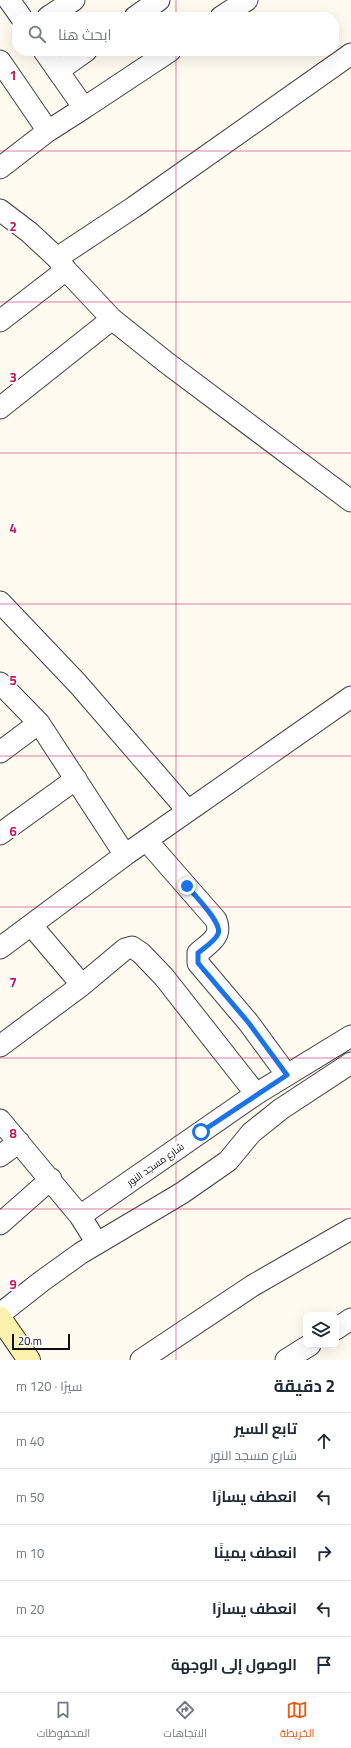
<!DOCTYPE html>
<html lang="ar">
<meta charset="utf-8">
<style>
:root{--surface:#fff;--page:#f2f2f3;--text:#1f2937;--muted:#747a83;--line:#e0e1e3;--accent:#ea580c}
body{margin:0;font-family:Georgia,Cairo,serif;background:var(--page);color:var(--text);direction:rtl}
.controls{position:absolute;right:12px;bottom:12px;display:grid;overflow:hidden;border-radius:8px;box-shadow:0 4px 16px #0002}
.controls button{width:36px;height:36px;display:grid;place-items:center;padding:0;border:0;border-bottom:1px solid var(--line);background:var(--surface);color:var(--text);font:20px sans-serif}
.scale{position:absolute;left:12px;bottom:10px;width:58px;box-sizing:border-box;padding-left:4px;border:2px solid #0e0e0e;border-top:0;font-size:11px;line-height:14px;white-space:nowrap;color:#0e0e0e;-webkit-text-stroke:3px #fff;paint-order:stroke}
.stop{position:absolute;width:12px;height:12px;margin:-9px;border:3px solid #1a73e8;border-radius:50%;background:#fff}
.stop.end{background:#1a73e8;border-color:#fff;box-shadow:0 1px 4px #0008}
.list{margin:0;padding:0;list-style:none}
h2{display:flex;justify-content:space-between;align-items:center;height:52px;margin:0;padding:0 16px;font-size:17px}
h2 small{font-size:13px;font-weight:400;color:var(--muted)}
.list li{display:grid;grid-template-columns:26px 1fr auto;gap:12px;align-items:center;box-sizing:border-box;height:56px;padding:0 16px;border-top:1px solid var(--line)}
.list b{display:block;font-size:15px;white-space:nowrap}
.list p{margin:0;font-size:13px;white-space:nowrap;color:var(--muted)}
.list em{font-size:13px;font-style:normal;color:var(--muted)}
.icon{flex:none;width:22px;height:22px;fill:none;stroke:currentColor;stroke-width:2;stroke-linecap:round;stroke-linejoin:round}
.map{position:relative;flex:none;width:351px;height:1360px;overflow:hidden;direction:ltr}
.search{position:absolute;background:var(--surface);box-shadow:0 4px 16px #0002;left:12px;right:12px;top:12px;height:44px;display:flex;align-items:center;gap:10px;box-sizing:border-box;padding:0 14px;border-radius:16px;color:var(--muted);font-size:15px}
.sheet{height:332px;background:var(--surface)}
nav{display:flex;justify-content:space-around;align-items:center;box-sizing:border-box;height:56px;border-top:1px solid var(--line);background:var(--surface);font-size:11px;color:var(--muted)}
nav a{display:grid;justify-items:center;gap:2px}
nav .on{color:var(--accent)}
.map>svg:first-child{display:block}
</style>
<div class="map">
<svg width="351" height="1360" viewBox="0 0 351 1360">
<rect width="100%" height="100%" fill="#fffbf0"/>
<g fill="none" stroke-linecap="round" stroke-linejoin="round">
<defs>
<path id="minor" d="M9,0L21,17
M48,17L74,0
M135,17L159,0
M221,17L247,0
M0,61L48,131
M58,71L86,51
M84,108L170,51
M0,168L48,131L84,108L44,51
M0,210L29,232L57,258L66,270L112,319L167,363L351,501
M57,258L134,207L351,54
M0,321L66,270
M0,408L112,319
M0,602L78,684L188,811
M0,683L39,723L125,855
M0,752L39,723
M0,834L76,779
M147,841L216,920C223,937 209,943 198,953V963L248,1022L287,1075
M32,926L82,985
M0,948L125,855L351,697
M0,1046L82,985L125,949L132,947L141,953L164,977L256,1094
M0,1120L80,1216L97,1243
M0,1156L19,1142
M80,1216L256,1094L351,1036
M0,1224L51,1179
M0,1314L42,1281L81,1253L182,1193L228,1161L251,1133L281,1109L351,1063
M336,1329L351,1319
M141,1360L252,1286L351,1229
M286,1360L310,1345"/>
<path id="secondary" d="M0,1318L29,1360"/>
</defs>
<use href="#minor" stroke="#414141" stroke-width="23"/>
<use href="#secondary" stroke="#303030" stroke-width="24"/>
<use href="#minor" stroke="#fff" stroke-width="21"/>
<use href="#secondary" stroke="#fcf2ad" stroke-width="22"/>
</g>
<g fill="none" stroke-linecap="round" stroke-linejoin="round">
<path stroke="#1a73e8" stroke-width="5" d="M187,886C194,895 223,923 218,934C215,941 204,948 198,953V963L248,1022L287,1075L201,1132"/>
</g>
<path fill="none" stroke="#c2185b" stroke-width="1" stroke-opacity="0.55" d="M176,0V17M176,51V1360M0,151H351M0,302H351M0,453H351M0,604H351M0,756H351M0,907H351M0,1058H351M0,1209H351"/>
<g text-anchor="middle" stroke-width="4" stroke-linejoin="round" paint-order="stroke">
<g font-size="10" fill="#0e0e0e" stroke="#fff">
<text transform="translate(155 1164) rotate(-35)" y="4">شارع مسجد النور</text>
</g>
</g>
<g font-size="13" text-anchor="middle" font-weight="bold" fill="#c2185b" stroke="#fff" stroke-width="4" stroke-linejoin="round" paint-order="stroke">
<text x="13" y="80">1</text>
<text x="13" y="231">2</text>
<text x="13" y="382">3</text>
<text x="13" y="533">4</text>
<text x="13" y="685">5</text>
<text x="13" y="836">6</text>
<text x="13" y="987">7</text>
<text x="13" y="1138">8</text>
<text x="13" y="1289">9</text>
</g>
</svg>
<div class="controls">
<button><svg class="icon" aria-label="layers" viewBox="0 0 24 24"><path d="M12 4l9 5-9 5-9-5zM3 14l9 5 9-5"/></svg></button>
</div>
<div class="scale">20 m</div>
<div class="stop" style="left:201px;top:1132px"></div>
<div class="stop end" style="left:187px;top:886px"></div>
<div class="search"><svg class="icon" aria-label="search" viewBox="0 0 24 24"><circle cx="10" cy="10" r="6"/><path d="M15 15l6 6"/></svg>ابحث هنا</div>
</div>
<section class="sheet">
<h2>2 دقيقة<small>سيرًا · 120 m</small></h2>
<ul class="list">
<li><svg class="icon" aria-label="ahead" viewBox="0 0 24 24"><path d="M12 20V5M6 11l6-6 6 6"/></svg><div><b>تابع السير</b><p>شارع مسجد النور</p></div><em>40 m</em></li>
<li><svg class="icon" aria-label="left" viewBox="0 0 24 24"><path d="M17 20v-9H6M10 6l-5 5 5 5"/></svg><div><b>انعطف يسارًا</b></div><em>50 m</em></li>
<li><svg class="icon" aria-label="right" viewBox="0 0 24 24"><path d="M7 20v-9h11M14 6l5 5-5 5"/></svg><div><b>انعطف يمينًا</b></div><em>10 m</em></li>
<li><svg class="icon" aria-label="left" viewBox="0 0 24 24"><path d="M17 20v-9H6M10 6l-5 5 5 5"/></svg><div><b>انعطف يسارًا</b></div><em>20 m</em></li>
<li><svg class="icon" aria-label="arrive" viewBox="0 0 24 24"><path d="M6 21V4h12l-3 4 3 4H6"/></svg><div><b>الوصول إلى الوجهة</b></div></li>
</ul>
</section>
<nav>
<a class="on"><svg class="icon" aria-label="map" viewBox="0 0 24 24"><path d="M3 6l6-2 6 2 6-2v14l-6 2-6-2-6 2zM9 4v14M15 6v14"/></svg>الخريطة</a>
<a><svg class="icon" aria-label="directions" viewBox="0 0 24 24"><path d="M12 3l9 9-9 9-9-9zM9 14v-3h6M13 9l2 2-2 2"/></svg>الاتجاهات</a>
<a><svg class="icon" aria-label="saved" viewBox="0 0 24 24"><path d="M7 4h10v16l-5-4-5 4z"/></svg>المحفوظات</a>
</nav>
